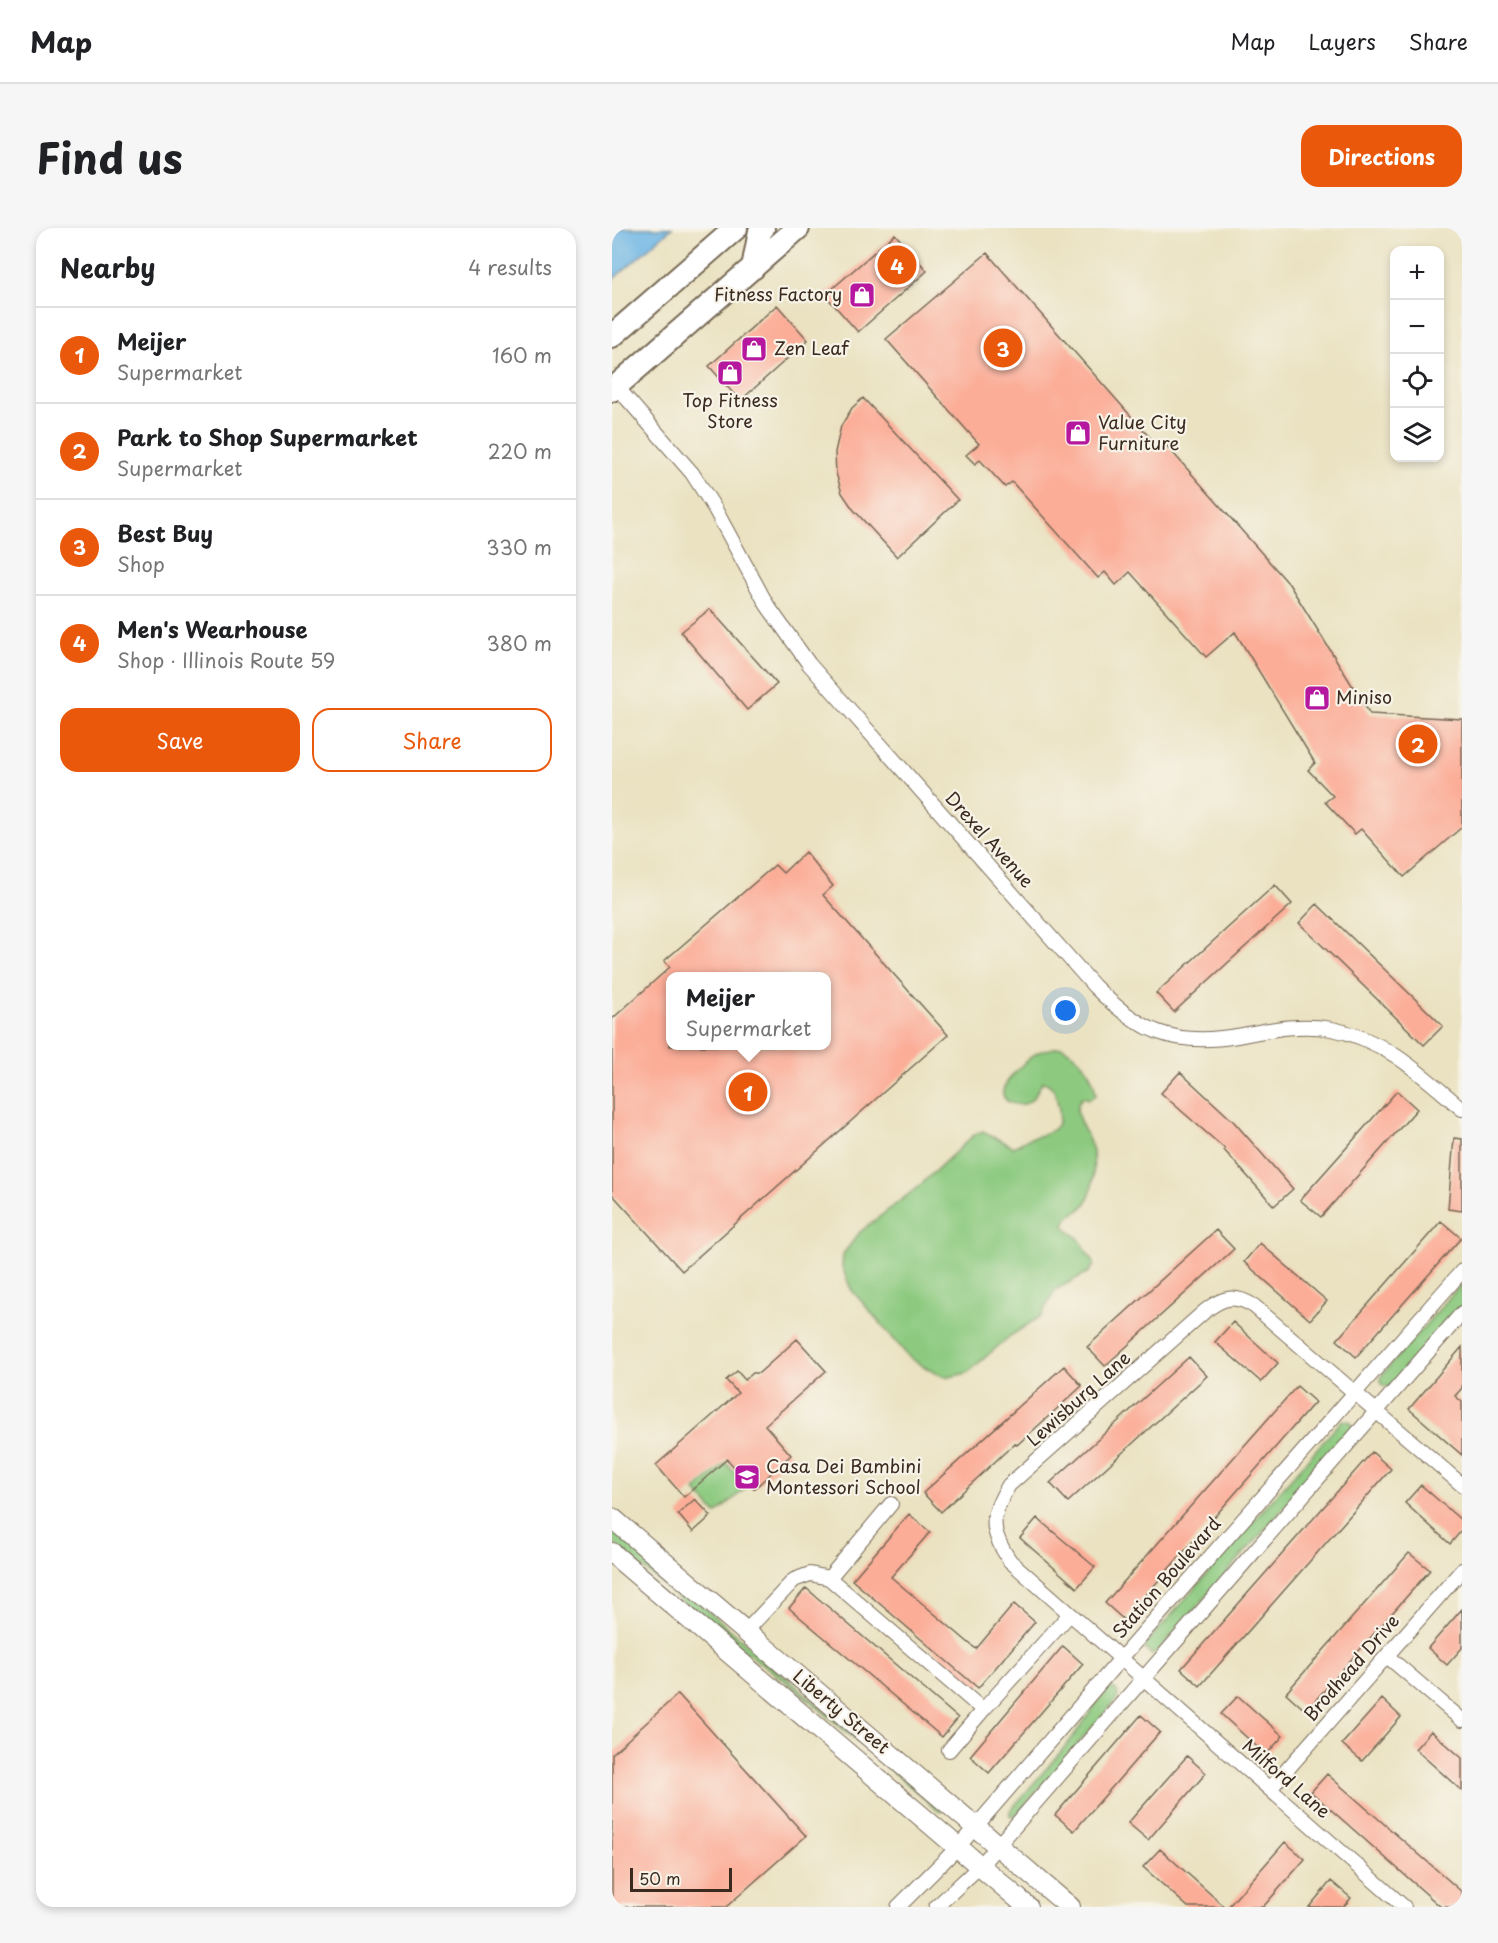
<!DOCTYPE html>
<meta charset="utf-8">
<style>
:root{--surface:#fff;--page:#f6f6f6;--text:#202124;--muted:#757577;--line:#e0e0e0;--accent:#ea580c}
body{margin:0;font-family:"Playpen Sans",sans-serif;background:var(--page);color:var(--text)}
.controls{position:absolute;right:18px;top:18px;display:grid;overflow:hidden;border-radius:12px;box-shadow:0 3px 9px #0003}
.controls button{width:54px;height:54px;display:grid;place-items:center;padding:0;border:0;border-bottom:2px solid var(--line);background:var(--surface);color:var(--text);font:30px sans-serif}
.scale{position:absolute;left:18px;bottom:15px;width:102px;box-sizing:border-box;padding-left:6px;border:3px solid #3b2a1e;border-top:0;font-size:16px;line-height:21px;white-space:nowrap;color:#3b2a1e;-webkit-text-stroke:4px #f7f3e8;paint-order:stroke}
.you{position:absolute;left:454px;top:783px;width:21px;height:21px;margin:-15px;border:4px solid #fff;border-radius:50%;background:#1a73e8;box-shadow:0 0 0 9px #1a73e833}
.badge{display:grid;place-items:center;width:39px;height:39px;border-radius:50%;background:var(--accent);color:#fff;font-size:20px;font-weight:700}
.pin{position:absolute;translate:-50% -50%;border:3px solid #fff;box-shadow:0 2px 6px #0006}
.popup{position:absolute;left:54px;top:744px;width:165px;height:78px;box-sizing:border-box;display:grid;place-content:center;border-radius:12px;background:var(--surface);filter:drop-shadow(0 2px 4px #0005);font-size:20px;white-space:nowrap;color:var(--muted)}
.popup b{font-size:22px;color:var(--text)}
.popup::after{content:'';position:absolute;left:50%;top:100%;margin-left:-12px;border:12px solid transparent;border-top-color:var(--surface)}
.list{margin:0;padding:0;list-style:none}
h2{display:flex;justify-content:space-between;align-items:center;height:78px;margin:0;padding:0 24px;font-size:26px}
h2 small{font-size:20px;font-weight:400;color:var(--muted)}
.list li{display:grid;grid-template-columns:39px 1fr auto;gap:18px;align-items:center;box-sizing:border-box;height:96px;padding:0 24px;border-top:2px solid var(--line)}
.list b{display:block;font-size:22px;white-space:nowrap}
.list p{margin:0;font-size:20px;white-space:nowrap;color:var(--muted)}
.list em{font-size:20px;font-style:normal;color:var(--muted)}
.actions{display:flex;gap:12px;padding:18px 24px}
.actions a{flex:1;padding:14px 0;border:2px solid var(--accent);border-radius:18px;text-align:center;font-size:21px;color:var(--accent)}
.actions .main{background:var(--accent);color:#fff}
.icon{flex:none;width:33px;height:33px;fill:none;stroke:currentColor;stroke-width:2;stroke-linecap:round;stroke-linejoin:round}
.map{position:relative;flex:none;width:850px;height:1679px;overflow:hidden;border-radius:18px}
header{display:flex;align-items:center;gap:36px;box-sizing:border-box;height:84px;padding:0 30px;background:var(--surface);border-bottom:2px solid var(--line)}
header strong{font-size:28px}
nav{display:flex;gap:33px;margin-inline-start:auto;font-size:21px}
.intro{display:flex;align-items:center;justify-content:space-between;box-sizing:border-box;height:144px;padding:0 36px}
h1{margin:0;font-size:42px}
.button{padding:15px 27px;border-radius:18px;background:var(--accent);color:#fff;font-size:21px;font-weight:700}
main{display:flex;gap:36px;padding:0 36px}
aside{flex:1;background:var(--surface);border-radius:18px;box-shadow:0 3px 9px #0003}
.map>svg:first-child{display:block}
</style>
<header>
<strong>Map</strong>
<nav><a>Map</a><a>Layers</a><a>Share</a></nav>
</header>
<div class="intro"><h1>Find us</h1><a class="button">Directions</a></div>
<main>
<aside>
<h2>Nearby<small>4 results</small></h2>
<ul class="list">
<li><span class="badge">1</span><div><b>Meijer</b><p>Supermarket</p></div><em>160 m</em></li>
<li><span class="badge">2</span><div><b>Park to Shop Supermarket</b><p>Supermarket</p></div><em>220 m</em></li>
<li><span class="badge">3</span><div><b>Best Buy</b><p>Shop</p></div><em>330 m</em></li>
<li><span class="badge">4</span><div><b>Men's Wearhouse</b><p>Shop · Illinois Route 59</p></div><em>380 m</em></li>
</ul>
<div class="actions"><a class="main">Save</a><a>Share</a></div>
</aside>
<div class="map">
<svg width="850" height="1679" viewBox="0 0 850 1679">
<rect width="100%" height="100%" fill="#f7f3e8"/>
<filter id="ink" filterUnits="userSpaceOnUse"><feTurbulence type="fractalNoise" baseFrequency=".0167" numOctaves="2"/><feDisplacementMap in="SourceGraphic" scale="12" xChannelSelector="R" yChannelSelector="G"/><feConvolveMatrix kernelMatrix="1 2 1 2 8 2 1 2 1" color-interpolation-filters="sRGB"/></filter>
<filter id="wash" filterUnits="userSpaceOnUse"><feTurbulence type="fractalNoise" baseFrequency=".008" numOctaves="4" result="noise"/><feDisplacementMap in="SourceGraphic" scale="24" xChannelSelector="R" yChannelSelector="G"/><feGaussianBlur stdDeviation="1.35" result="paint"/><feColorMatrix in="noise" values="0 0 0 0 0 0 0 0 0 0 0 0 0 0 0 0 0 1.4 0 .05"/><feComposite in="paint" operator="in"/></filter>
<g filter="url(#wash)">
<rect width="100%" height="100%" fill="#eae2c1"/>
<path fill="#8dca80" stroke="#647a4f" stroke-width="1.5" d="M450,819C469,829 481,846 484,867L477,871L471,869C454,884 480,908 481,925C482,940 482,967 471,979C464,987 455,985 452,997C456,1005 462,1005 467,1011C473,1018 472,1024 481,1032L482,1037L477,1044L443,1062L429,1088L398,1108L355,1145L337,1149L326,1146L312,1139L297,1129L239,1061L230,1039L231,1026L248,1004L307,958L363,906L371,903L401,919C408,917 415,910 422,909C445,905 452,895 445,872C443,863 440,856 431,854C425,860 425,868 418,873C411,879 393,877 391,866C389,855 418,828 427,824C434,821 443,820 450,819Z
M850,1055V1077L781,1157L776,1159L769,1156V1148Z
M730,1192L739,1194L741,1201L547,1422L540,1427L533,1421L535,1415Z
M114,1235L135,1259L104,1286L83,1262Z
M0,1301L330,1582L328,1584L185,1462L95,1395L0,1314Z
M499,1460L503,1461L506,1466L505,1471L404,1587L398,1588V1583L458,1513L494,1462Z"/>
<path fill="#6db6e5" stroke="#547082" stroke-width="1.5" d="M9,0H60L0,52V8Z"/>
<g id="blocks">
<path fill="#fbad98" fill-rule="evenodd" d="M283,6L315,43L246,104L213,67Z
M375,25L548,221L554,217L677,356L758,486L850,491V599L792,649L749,601L743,606L713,574L721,568L696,542L703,535L623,404L594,429L518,344L504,357L493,344L486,350L400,254L393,259L368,232L363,236L354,227L367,216L274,111Z
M165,77L196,112L128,173L97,138Z
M251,170L346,272L285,329L241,281L230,265L224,245L223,224L229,198L240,180Z
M98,381L165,456L135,482L69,404Z
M193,624L221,658L211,667L336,807L70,1043L0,966V791L58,739L52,733L163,637L171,645ZM58,748H214V818H58Z
M663,657L680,676L562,784L544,765Z
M705,676L831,798L812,817L687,695Z
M568,844L622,894L681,961L662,978L612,922L613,921L549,865Z
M785,863L805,881L709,989L688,972Z
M842,910L850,911V983L836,981Z
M829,993L849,1010L744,1129L725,1112Z
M604,1002L622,1021L493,1138L475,1119Z
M648,1015L715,1073L698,1092L632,1034Z
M621,1094L666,1135L649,1154L603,1114Z
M185,1111L214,1143L153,1197L179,1227L142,1261L115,1231L72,1269L44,1237L126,1165L114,1152L125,1143L133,1152L141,1145H147Z
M850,1119V1160L843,1168L850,1174V1227L797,1181Z
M577,1129L595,1148L456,1274L438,1255Z
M452,1138L470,1158L405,1217L403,1215L329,1284L311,1265Z
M685,1158L703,1174L512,1392L493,1375Z
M760,1224L779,1241L588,1458L569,1441Z
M809,1257L850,1293V1302L838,1316L793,1275Z
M83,1271L99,1288L81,1304L66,1286Z
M297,1286L318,1304L279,1349L364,1421L402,1376L423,1394L366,1460L240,1352Z
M425,1290L483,1339L465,1360L408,1310Z
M797,1325L818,1342L694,1483L674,1465Z
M194,1360L346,1490L330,1509L177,1380Z
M850,1381V1420L835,1437L816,1420Z
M451,1418L471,1436L377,1545L358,1528Z
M66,1466L194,1608L114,1679H0V1526Z
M626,1468L671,1508L654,1527L609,1486Z
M770,1471L789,1489L750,1533L730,1516Z
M529,1487L548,1504L462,1603L443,1587Z
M819,1503L850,1530V1563L803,1521Z
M575,1528L594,1545L536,1612L516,1595Z
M715,1546L850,1664V1679H829L699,1564Z
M673,1614L693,1631L651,1679H616Z
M548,1621L613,1679H576L531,1639Z
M719,1653L739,1670L731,1679H697Z"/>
</g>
</g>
<g filter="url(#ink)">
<use href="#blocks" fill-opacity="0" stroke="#786a57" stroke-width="1.5"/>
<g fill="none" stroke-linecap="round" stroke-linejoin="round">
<defs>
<path id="street" d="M4,158L80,245L103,281L155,377L197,436L482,758C527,803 560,819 625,808C657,802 687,795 720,801C773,811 810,847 850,881
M217,1350L279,1276
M134,1403L182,1352L198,1346L217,1350L371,1482L458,1386
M775,1428L850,1492
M337,1522L371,1482
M658,1561L850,1342
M286,1679L346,1619L518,1420L850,1043
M324,1679L368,1638L850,1085
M792,1679L398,1333C377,1302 378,1288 397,1257L593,1083C611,1069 622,1066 642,1078L850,1257"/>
<path id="secondary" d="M0,1290L458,1679
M0,1325L416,1679"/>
<path id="primary" d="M141,40L148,3L151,0
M0,108L124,0
M0,162L186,0"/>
</defs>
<use href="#street" stroke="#786a57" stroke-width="16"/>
<use href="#secondary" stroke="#786a57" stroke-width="22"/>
<use href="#primary" stroke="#786a57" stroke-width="26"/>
<use href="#street" stroke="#fff" stroke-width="14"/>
<use href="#secondary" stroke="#fff" stroke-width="20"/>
<use href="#primary" stroke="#fff" stroke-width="22"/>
</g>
</g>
<defs>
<symbol id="shop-square" viewBox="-11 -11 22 22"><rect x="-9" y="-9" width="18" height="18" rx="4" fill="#b5179e" stroke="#f7f3e8"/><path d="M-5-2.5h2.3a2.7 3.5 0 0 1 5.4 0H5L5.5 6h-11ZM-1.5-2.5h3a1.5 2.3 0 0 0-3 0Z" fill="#fff"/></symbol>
<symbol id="school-square" viewBox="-11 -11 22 22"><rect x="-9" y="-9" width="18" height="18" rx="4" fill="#b5179e" stroke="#f7f3e8"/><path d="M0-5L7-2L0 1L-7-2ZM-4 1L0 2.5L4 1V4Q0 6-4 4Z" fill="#fff"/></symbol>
</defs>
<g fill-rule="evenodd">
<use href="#shop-square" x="235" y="52" width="30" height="30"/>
<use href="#shop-square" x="127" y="106" width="30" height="30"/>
<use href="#shop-square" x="103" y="130" width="30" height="30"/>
<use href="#shop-square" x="451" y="190" width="30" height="30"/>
<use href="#shop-square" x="690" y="455" width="30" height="30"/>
<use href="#school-square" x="120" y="1234" width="30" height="30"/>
</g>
<g text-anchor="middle" stroke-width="4.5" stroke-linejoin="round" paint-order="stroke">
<g font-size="18" fill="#3b2a1e" stroke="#f7f3e8" text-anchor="start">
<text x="230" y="73" text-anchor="end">Fitness Factory</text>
<text x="162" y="127">Zen Leaf</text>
<text x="118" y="179" text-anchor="middle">Top Fitness<tspan x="118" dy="21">Store</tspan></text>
<text x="486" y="201">Value City<tspan x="486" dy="21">Furniture</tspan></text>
<text x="724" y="476">Miniso</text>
<text x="154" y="1245">Casa Dei Bambini<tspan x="154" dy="21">Montessori School</tspan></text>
</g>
<g font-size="18" fill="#3b2a1e" stroke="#f7f3e8">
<text transform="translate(377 612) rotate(48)" y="6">Drexel Avenue</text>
<text transform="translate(467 1171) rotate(-42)" y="6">Lewisburg Lane</text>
<text transform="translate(555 1350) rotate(-49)" y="6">Station Boulevard</text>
<text transform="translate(740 1440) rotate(-49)" y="6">Brodhead Drive</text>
<text transform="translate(229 1484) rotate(40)" y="6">Liberty Street</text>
<text transform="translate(674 1551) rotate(41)" y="6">Milford Lane</text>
</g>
</g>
</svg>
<div class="controls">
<button>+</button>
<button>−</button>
<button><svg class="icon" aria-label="locate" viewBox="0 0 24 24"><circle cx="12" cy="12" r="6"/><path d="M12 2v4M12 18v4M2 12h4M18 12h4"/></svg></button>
<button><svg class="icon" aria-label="layers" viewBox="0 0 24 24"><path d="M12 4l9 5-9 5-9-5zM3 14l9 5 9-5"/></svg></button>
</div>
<div class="scale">50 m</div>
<div class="you"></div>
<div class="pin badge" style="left:136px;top:864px">1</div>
<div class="popup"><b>Meijer</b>Supermarket</div>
<div class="pin badge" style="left:806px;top:516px">2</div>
<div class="pin badge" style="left:391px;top:120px">3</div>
<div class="pin badge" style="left:285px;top:37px">4</div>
</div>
</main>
